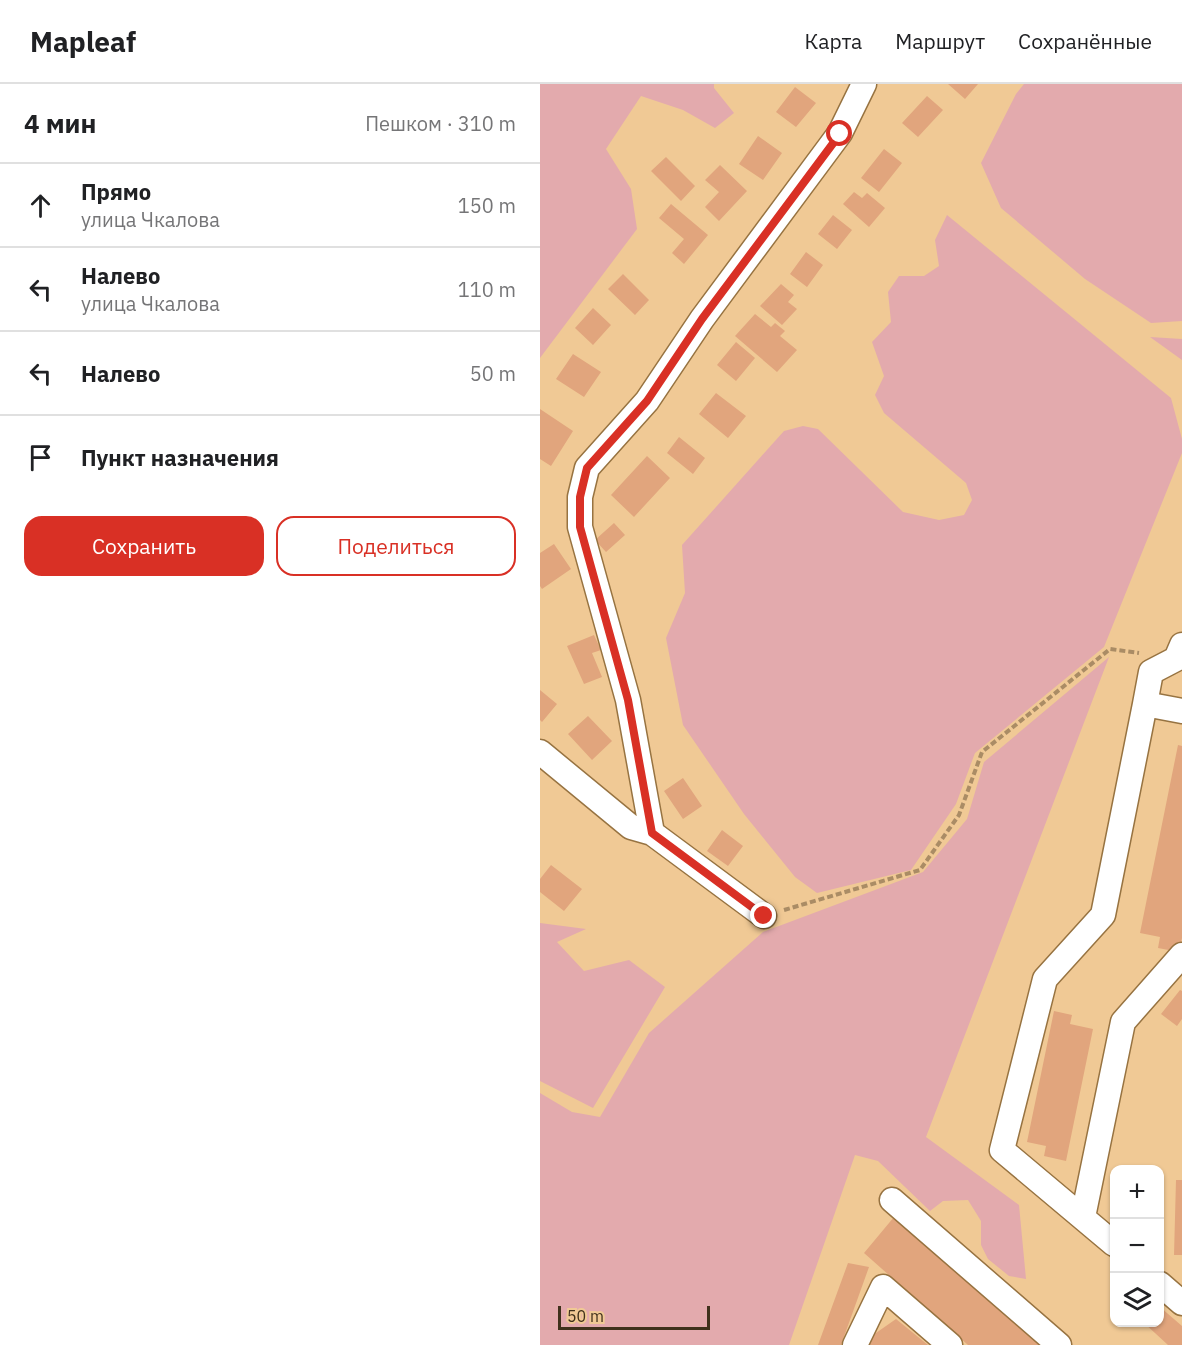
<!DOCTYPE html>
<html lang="ru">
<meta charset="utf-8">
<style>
:root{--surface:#fff;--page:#f6f6f6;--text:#202124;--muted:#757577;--line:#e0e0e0;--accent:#d93025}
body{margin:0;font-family:"IBM Plex Sans",sans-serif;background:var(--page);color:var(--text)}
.controls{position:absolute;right:18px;bottom:18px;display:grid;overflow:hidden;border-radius:12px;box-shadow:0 2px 4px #0004}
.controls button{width:54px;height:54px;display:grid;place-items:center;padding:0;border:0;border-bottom:2px solid var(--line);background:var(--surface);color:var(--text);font:30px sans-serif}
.scale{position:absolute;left:18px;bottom:15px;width:152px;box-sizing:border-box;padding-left:6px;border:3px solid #40311c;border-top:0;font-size:16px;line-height:21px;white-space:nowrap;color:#40311c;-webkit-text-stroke:4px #f0c995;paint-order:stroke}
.stop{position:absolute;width:18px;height:18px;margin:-14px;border:4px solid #d93025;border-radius:50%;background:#fff}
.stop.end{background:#d93025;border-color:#fff;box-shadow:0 2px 6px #0008}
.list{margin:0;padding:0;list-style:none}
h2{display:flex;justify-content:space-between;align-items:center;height:78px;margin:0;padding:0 24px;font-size:26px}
h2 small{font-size:20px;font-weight:400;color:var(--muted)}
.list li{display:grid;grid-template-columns:39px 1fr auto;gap:18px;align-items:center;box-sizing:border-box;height:84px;padding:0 24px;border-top:2px solid var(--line)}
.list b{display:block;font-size:22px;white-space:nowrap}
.list p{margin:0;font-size:20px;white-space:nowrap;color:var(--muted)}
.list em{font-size:20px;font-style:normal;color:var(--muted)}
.actions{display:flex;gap:12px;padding:18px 24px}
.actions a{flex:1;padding:14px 0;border:2px solid var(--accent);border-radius:18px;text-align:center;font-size:21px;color:var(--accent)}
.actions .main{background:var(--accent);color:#fff}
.icon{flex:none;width:33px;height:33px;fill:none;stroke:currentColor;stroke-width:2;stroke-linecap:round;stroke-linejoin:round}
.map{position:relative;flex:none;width:642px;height:1261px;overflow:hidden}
header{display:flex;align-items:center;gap:36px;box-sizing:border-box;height:84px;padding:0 30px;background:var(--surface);border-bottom:2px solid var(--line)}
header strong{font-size:28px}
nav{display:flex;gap:33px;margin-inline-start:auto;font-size:21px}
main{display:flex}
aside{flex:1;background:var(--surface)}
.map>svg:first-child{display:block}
</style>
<header>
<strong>Mapleaf</strong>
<nav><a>Карта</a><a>Маршрут</a><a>Сохранённые</a></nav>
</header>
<main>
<aside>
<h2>4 мин<small>Пешком · 310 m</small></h2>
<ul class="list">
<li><svg class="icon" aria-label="ahead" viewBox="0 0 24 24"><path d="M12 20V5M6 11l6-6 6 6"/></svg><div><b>Прямо</b><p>улица Чкалова</p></div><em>150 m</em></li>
<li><svg class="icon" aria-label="left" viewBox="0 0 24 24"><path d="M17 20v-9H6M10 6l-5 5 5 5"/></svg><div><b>Налево</b><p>улица Чкалова</p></div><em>110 m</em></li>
<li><svg class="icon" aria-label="left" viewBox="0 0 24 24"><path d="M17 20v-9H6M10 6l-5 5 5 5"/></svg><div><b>Налево</b></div><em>50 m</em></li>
<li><svg class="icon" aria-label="arrive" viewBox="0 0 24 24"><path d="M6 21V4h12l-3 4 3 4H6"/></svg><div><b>Пункт назначения</b></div></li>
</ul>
<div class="actions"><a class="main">Сохранить</a><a>Поделиться</a></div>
</aside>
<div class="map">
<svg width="642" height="1261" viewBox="0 0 642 1261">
<rect width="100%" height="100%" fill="#f0c995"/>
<path fill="#e3aaad" d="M0,0H174V4L194,29L175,44L143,26L101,12L66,65L91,105L97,145L0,274Z
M484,0H642V237L611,239L545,195L461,124L441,79L476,10Z
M407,131L631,314L642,355V369L564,563L435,669L416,720L371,786L277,809L255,793L204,730L143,641L126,554L145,509L142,461L244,347L263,342L278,345L363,428L399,436L424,431L432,416L426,399L344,329L335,311L344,292L332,258L351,238L348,208L359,192H384L399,182L395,156Z
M610,253L642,255V276Z
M569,573L386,1053L479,1121L486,1195L469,1192L448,1175L441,1161V1137L428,1116L403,1117L390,1127L338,1077L315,1071L249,1261H0V1009L32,1028L60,1033L109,949L223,848L383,788L427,735L444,678Z
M0,839L46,845L17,858L44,887L89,876L125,903L53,1024L0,997Z"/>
<path fill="#e1a57d" d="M408,0H438L425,15Z
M255,3L276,19L256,43L236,28Z
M387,12L403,26L378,53L362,39Z
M218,52L242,69L223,96L199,80Z
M344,65L362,79L339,108L321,94Z
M126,73L155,102L141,117L111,87Z
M180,81L207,107L179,137L165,123L179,108L165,96Z
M314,108L322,114L327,109L345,124L329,143L303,120Z
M131,120L168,151L144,180L132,169L144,155L119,134Z
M293,131L312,146L297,165L278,150Z
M266,168L283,181L267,203L250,190Z
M83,190L109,216L95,231L68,205Z
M241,200L254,211L248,218L257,225L242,241L220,222Z
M53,224L71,241L53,261L35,244Z
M215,230L231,243L235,239L245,247L240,252L257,266L237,288L195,252Z
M196,258L215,274L196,297L177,281Z
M33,270L61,288L44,313L16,295Z
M176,309L206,332L188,354L159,330Z
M0,325L33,347L11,382L0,375Z
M139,353L165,374L153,390L127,369Z
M107,372L130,394L94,433L71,411Z
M74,439L85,451L66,468L55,456Z
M14,460L31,485L2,505L0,502V469Z
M54,551L61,566L52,569L62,593L44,600L27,562Z
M0,606L17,620L2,638L0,636Z
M48,632L72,657L52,676L28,650Z
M638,661L642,662V854L639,868L618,864L620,853L600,849Z
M143,694L162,722L143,735L124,707Z
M182,746L203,762L188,782L167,767Z
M11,781L42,805L24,827L0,808V795Z
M640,906L642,907V935L637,942L621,930Z
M514,927L532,931L530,940L553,945L526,1077L504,1072L506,1062L487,1058Z
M636,1096H642V1171H634Z
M354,1133L502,1261H428L324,1169Z
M308,1179L329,1183L301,1261H278Z
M620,1223L642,1242V1261H628L603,1238H620Z
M356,1235L388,1261H327L323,1258Z"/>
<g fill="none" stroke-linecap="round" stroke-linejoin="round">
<defs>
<path id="minor" d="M605,620L611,588L636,575L642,561
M0,668L91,743L112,749L224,832
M112,749L88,616L40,443V413L47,384L107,317L162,235L300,49L324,0
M352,1116L519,1261
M543,1133L583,938L642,871
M574,1160L462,1066L505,895L563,831L605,620L642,627
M620,1200L642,1219
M315,1261L343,1203L410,1261"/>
</defs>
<use href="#minor" stroke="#977341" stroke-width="27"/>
<path stroke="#aa8c65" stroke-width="4" stroke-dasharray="6 3" stroke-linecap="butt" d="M244,826L380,786L419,731L442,668L570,565L599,569"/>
<use href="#minor" stroke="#fff" stroke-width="24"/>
</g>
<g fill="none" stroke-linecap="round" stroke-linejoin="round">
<path stroke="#d93025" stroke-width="8" d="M224,832L112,749L88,616L40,443V413L47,384L107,317L162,235L300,50"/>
</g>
</svg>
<div class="controls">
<button>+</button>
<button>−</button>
<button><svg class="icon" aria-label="layers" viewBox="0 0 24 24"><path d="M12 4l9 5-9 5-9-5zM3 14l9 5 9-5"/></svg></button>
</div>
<div class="scale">50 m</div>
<div class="stop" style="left:300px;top:50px"></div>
<div class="stop end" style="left:224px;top:832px"></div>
</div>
</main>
